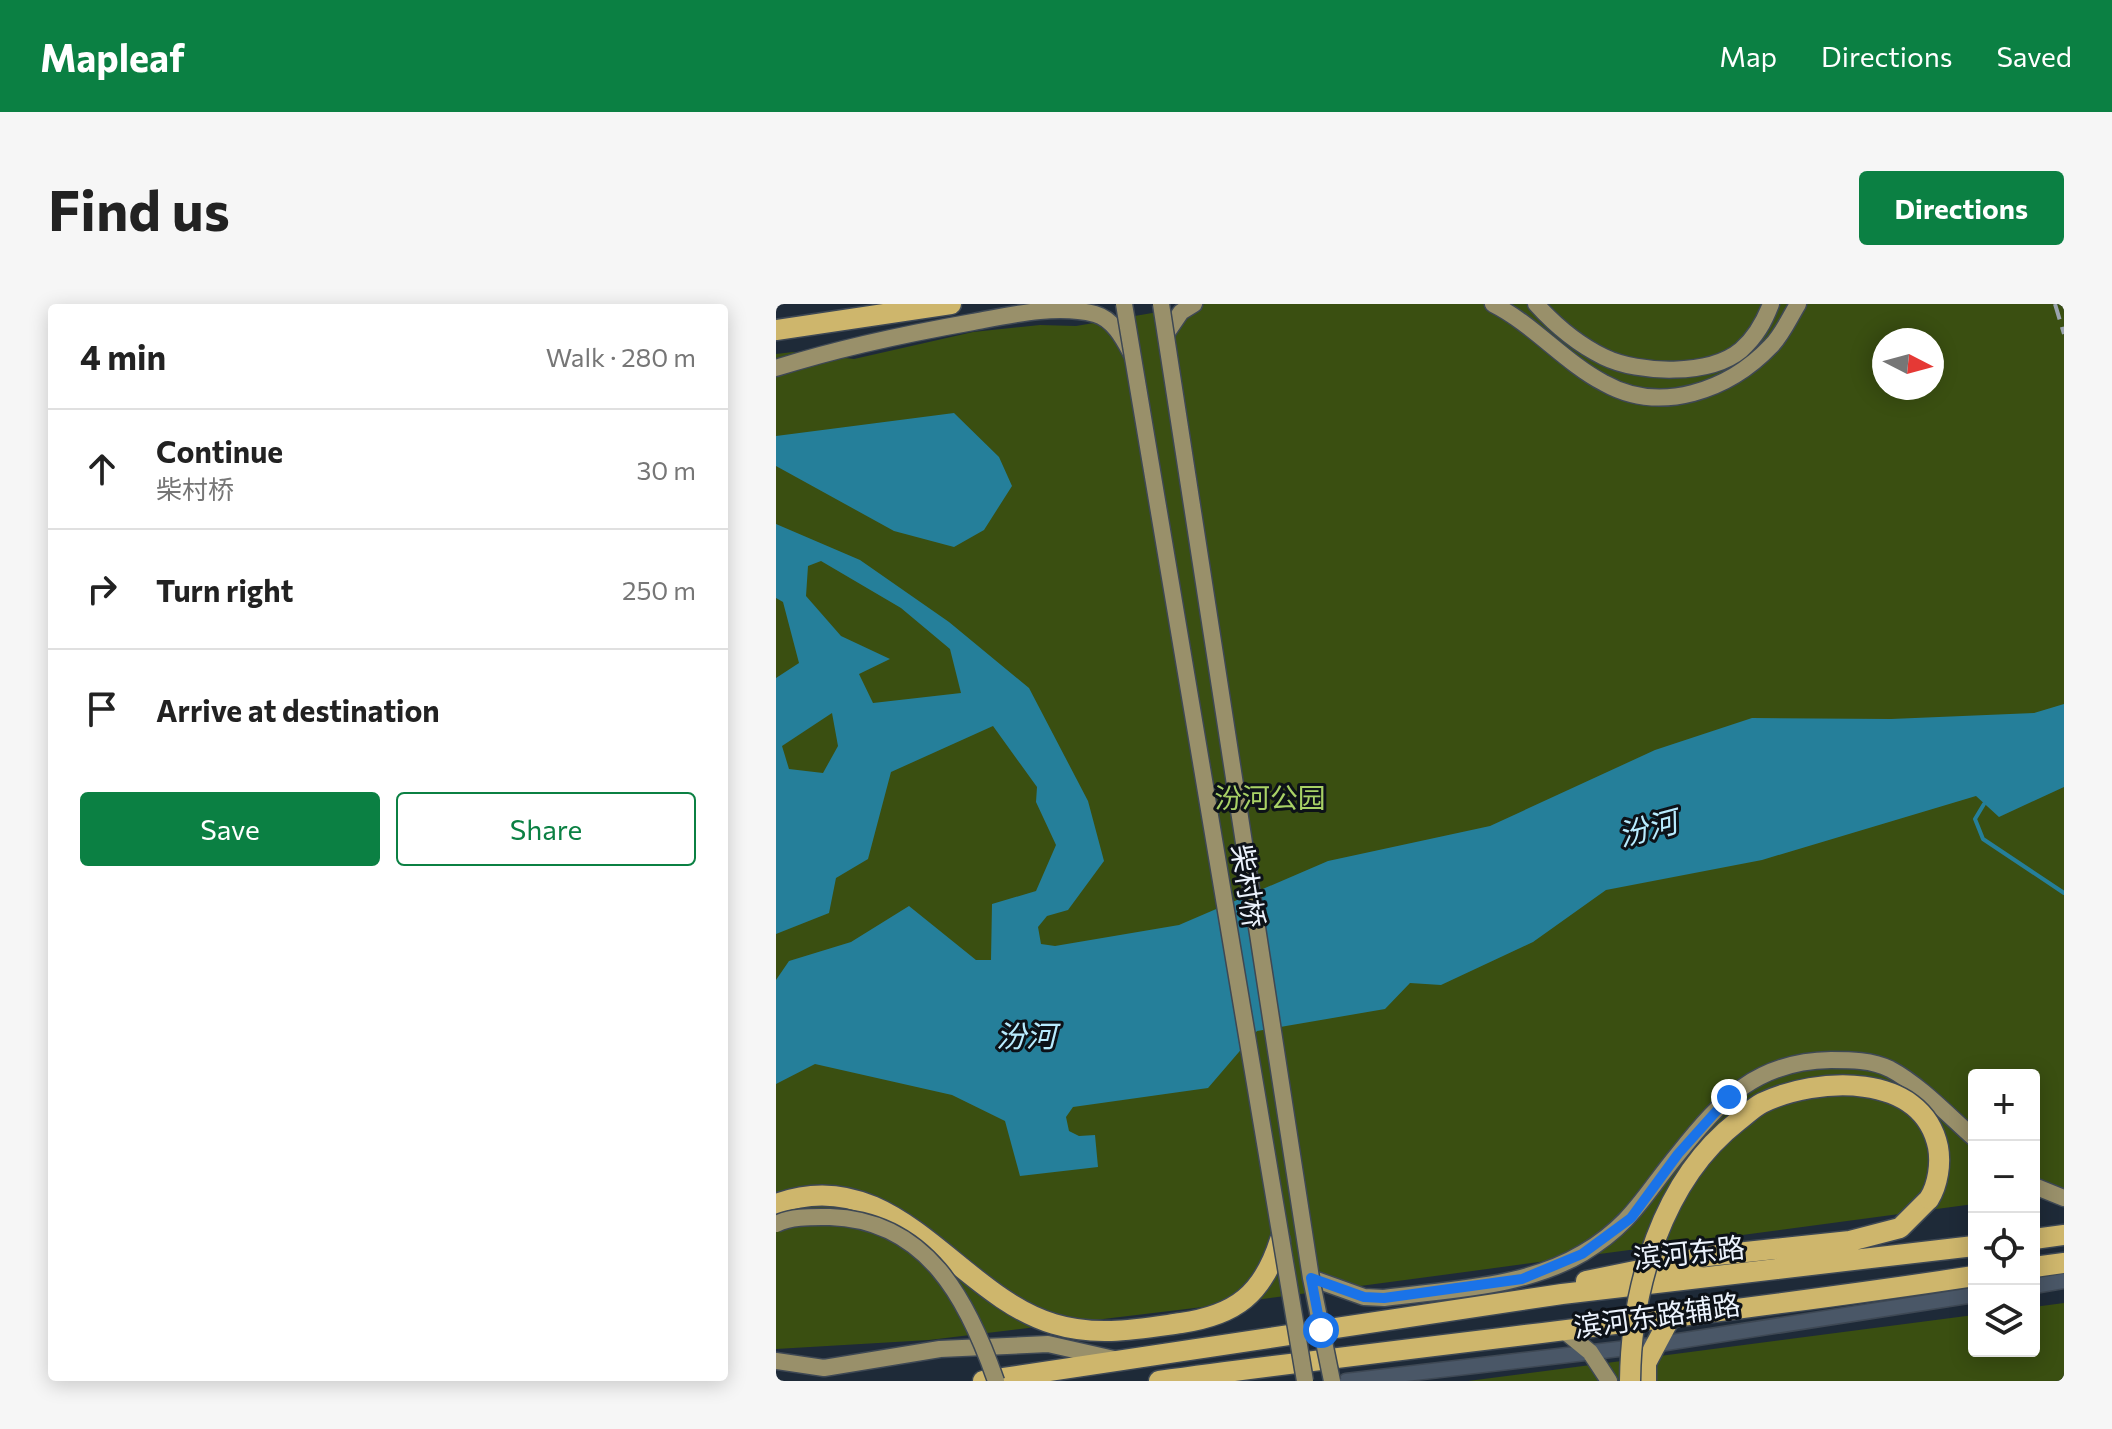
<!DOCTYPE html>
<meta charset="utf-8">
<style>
:root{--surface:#fff;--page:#f6f6f6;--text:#222;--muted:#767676;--line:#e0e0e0;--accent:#0b8043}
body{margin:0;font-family:Commissioner,"Noto Sans SC",sans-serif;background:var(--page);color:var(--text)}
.controls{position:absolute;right:24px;bottom:24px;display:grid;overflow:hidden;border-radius:8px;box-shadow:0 4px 20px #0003}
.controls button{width:72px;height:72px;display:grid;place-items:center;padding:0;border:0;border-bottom:2px solid var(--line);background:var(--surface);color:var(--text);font:40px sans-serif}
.compass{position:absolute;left:1096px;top:24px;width:72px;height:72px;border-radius:50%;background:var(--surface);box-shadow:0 4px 20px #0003;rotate:96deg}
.stop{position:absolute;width:24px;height:24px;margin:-18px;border:6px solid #1a73e8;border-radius:50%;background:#fff}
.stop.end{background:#1a73e8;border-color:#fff;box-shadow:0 2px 8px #0008}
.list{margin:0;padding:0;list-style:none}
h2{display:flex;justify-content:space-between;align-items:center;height:104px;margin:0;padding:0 32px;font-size:34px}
h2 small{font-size:26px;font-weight:400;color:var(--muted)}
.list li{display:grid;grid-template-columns:52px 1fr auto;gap:24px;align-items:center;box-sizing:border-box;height:120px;padding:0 32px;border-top:2px solid var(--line)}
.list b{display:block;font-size:30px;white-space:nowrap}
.list p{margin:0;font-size:26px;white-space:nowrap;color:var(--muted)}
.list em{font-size:26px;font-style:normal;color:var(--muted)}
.actions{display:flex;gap:16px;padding:24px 32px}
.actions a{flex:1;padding:18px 0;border:2px solid var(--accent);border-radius:8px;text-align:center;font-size:28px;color:var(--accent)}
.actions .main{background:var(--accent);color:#fff}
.icon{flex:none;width:44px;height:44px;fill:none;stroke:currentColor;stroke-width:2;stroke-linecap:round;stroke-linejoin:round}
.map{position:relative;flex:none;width:1288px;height:1077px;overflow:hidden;border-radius:8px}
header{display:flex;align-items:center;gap:48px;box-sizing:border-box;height:112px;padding:0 40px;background:var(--accent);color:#fff}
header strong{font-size:38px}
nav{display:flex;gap:44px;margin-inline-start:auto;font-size:28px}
.intro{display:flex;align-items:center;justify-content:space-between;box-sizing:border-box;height:192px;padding:0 48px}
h1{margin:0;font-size:56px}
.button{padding:20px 36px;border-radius:8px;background:var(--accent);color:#fff;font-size:28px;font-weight:700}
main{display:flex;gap:48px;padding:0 48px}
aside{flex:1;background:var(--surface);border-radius:8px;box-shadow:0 4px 20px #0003}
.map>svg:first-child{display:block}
</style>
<header>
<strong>Mapleaf</strong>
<nav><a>Map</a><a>Directions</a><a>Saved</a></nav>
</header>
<div class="intro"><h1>Find us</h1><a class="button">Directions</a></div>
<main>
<aside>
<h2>4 min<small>Walk · 280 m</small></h2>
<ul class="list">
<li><svg class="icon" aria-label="ahead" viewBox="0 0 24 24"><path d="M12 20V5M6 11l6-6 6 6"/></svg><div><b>Continue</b><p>柴村桥</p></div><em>30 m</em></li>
<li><svg class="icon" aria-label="right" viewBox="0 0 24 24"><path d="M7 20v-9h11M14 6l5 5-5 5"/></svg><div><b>Turn right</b></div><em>250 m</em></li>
<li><svg class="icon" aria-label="arrive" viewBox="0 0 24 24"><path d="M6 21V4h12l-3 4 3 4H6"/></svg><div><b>Arrive at destination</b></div></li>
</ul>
<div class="actions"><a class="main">Save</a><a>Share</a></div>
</aside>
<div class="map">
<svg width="1288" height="1077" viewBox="0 0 1288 1077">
<rect width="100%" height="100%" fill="#1e2a38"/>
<path fill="#3a4f11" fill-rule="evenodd" d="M429,0H1288V889L1258,893V771H1198V900L427,1003L153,1036L0,1045V50L17,48L78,55L197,28L264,21L300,22ZM1108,36H1156V84H1108Z
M1288,999V1077H692L1198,1011V1047H1258V1003Z"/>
<path fill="#257f9a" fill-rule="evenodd" d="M178,109L223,153L236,182L208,226L178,243L118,227L0,162V132Z
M0,220L84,256L173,318L253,384L312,497L328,557L292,606L271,612L262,623L265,640L279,642L403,621L552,557L714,522L879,446L976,414L1115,415L1258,409L1288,400V483L1223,513L1200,492L986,556L830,586L757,638L665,681L634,679L609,705L481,727L432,784L297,803L290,813L293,827L303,832L319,831L322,863L244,872L229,817L176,791L39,760L0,780V676L13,657L75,638L133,602L200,656H215L216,600L260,587L280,541L260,498L261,483L217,422L115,468L92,555L60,574L53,609L0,630V374L23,359L7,298L0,294ZM45,257L125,304L174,345L185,389L97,399L83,370L114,355L65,332L30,292L32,262ZM56,409L62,442L47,469L13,465L6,442Z"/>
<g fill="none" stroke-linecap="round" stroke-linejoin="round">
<path stroke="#257f9a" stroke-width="4" d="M1208,500L1199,515L1207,535L1288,589"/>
<defs>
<path id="minor" d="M1258,982L1288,977
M570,1077L877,1041L1198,991"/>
<path id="major" d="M717,0C757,20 788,58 828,79C885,111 953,86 995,42C1006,31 1014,13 1022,0
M760,0C778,20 803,41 828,53C863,70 934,72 965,46C980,33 988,18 995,0
M390,30L405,8L418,0
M0,64C66,43 129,30 197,18C234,11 281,0 319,10C337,15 347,34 355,49
M1258,882L1288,894
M535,974L588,993L608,994C674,985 748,984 807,949C856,920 868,891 902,850C946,795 981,757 1055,756C1074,756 1096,756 1114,765C1144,781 1172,811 1198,834
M786,1025L814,1048L833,1077
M0,1057L48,1064L164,1045L272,1040L338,1055"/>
<path id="highway" d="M0,26L175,0
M0,900C119,856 180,991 278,1020C321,1033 362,1025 405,1019C460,1011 487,990 504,936
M1258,935L1288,931
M1258,963L1288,959
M810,977L932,952L1074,937L1124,924L1153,895
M207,1077L786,990L1198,942
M383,1077C654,1040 927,1013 1198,972
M870,1077V1059L894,1014"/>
</defs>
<use href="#minor" stroke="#3e4854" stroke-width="17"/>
<use href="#major" stroke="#3e4854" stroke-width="19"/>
<use href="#highway" stroke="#3e4854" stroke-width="23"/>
<use href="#minor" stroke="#4a5767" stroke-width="14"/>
<use href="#major" stroke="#99906a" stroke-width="16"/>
<use href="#highway" stroke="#ceb66c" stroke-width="20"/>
<path stroke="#9aa3ae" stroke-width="4" stroke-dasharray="16 8" stroke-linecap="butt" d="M1279,0L1288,30"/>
<defs>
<path id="major-bridge" d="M348,0L529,1077
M385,0L535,974L556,1077
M0,920C16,912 37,913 54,913C151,916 192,996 220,1077"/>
<path id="highway-bridge" d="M854,1077C855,984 886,876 962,817C970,811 978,803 986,799C1040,773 1146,767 1162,843C1165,859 1162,881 1153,895"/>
</defs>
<use href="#major-bridge" stroke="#3e4854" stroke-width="19" stroke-linecap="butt"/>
<use href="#highway-bridge" stroke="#3e4854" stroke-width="23" stroke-linecap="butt"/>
<use href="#major-bridge" stroke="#99906a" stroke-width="16"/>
<use href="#highway-bridge" stroke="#ceb66c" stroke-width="20"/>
</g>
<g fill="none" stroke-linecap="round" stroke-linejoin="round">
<path stroke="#1a73e8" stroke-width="10" d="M545,1026L535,974L588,993L608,994L746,975L806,950L855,914L902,850L953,793"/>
</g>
<g text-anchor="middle" stroke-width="6" stroke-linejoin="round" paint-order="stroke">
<g font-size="28" fill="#a9d266" stroke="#0d1218">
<text x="494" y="504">汾河公园</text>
</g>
<g font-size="28" fill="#ecf3fd" stroke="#0d1218">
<text transform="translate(472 582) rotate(81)" y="10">柴村桥</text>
<text transform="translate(913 949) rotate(-6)" y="10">滨河东路</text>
<text transform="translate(881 1012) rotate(-8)" y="10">滨河东路辅路</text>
</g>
<g font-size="30" font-style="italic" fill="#b9ecff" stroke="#0d1218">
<text transform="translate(872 525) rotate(-15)" y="10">汾河</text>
<text x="250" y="743">汾河</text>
</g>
</g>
</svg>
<div class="controls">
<button>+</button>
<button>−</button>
<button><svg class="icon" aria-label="locate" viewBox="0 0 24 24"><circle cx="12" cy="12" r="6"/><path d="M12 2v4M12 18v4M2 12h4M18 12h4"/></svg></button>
<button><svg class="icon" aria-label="layers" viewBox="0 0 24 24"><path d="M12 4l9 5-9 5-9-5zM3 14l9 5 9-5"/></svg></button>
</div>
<svg class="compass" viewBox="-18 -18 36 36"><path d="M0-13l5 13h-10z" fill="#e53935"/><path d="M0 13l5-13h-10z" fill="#767676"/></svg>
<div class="stop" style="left:545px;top:1026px"></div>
<div class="stop end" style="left:953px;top:793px"></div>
</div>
</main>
